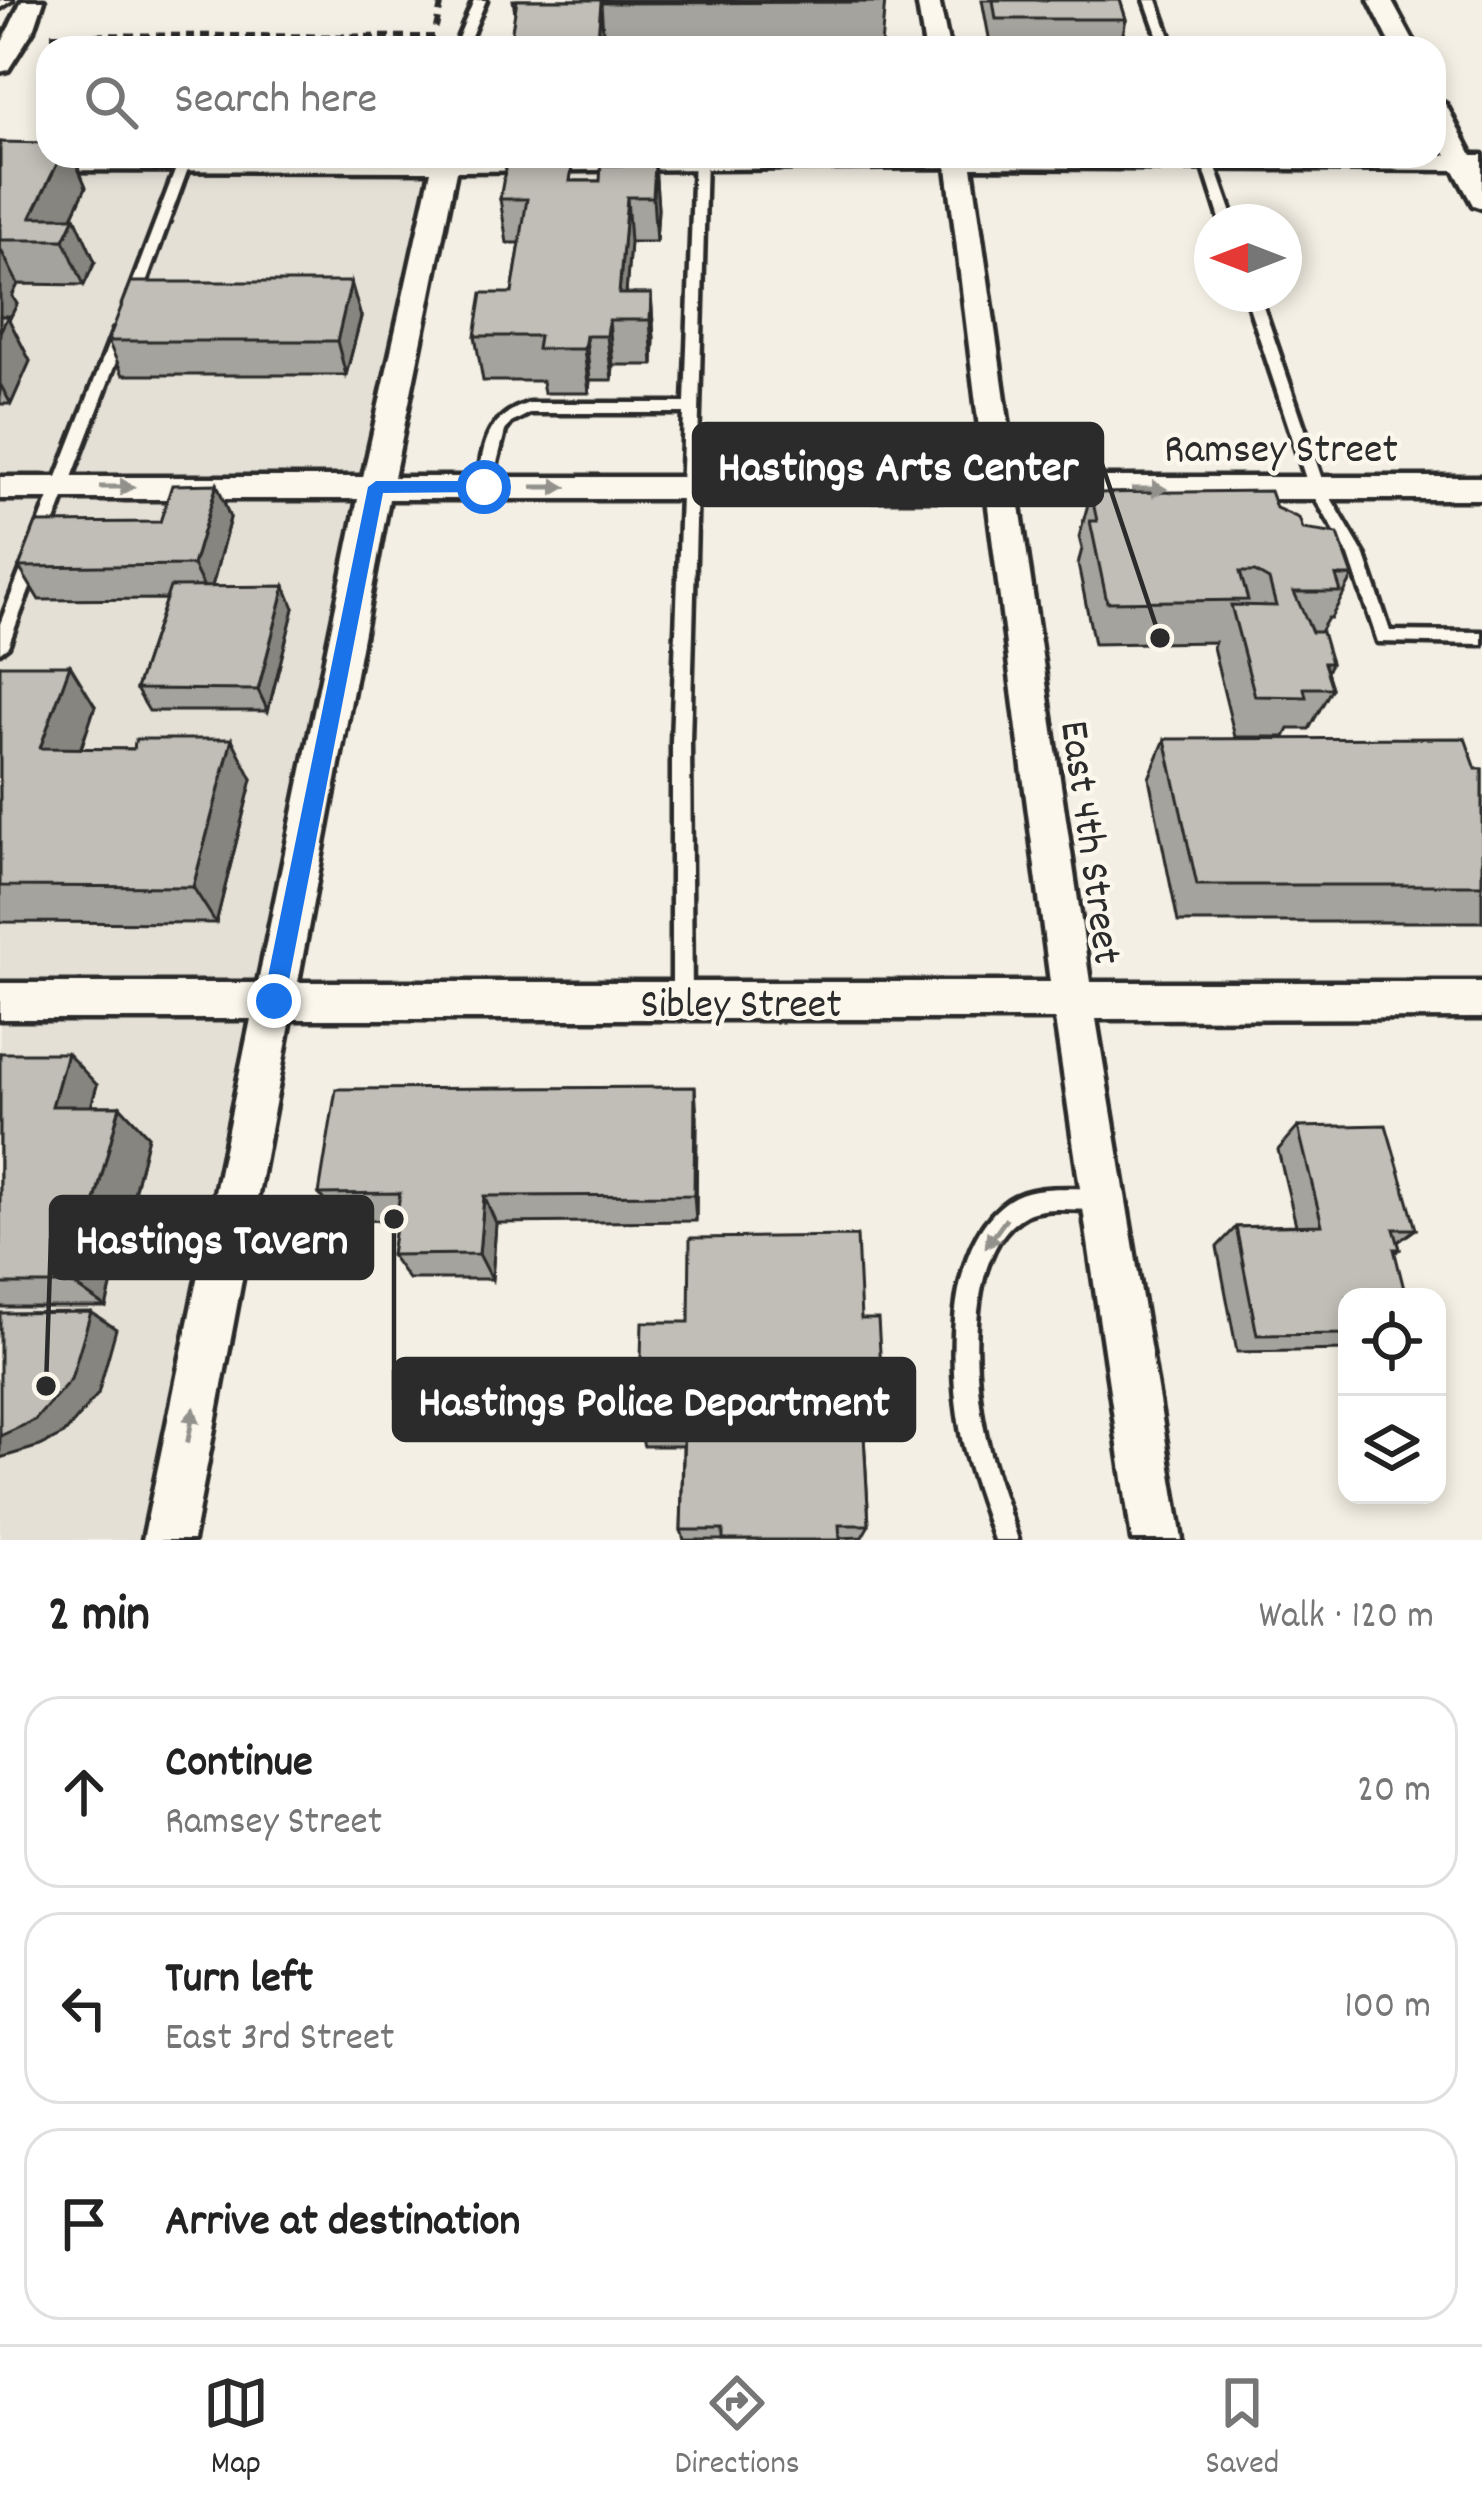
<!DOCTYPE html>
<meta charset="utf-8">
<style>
:root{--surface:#fff;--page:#f2f2f2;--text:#222;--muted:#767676;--line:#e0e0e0;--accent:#2b2b2b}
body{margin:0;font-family:Dekko,sans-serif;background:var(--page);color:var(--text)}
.controls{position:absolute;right:36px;bottom:36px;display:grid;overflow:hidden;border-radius:24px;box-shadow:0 6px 18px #0003}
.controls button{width:108px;height:108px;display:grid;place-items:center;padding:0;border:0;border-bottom:3px solid var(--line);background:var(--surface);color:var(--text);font:60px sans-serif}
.compass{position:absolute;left:1194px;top:204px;width:108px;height:108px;border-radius:50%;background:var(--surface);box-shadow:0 6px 18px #0003;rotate:270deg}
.stop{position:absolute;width:36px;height:36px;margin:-27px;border:9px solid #1a73e8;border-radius:50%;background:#fff}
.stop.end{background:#1a73e8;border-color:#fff;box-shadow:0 3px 12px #0008}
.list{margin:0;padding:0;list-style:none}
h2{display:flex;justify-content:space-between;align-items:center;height:156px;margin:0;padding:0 48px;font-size:51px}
h2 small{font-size:39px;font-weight:400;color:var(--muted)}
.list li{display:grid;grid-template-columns:78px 1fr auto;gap:36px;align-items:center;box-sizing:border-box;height:192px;margin:0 24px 24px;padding:0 24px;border:3px solid var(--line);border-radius:36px}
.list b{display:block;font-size:45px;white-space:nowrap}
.list p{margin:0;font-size:39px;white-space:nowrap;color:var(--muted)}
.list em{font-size:39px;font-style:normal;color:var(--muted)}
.icon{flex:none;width:66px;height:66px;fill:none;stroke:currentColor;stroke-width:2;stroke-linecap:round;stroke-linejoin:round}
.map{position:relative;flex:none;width:1482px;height:1540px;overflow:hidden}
.search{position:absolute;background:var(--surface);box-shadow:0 6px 18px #0003;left:36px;right:36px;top:36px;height:132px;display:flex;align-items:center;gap:30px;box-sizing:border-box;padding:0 42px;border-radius:36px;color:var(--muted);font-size:45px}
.sheet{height:804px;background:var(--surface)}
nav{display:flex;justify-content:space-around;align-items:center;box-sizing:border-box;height:168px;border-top:3px solid var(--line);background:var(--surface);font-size:33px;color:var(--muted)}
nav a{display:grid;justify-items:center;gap:6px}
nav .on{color:var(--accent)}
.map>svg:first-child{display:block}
</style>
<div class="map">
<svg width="1482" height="1540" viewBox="0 0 1482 1540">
<rect width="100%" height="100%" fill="#f3efe4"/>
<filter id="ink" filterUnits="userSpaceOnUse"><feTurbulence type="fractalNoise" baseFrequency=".00833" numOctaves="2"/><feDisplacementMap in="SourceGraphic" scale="24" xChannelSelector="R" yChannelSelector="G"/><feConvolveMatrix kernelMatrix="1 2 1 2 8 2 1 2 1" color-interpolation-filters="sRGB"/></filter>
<g filter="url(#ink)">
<path fill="#e4e0d6" d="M0,162L445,164L168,1540H0Z"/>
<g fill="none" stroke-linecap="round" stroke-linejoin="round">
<defs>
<path id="lane" d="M474,0H486L466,48H454Z
M1145,0H1157L1174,48H1162Z
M694,156H706L690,742L692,1001L689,1007L682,1010L675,1007L672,1001V742L684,413H530L511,423L505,431L490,491L485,492L477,487C484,446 484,418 529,403H685Z
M1200,156H1212L1235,222H1221Z
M184,159L190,163L138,305L131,309L126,308L124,305L178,163Z
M1245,294H1259L1325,488L1365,556L1390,631L1482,632V644L1378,642L1349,556L1309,488Z
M121,325L128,330L8,646L0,652V624L114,330Z
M1100,1188L1108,1191L1111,1199L1108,1207L1100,1210C1078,1211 1046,1205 1026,1215C962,1249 973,1385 987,1442C995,1476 1008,1508 1018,1540H994C983,1508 971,1476 963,1443C948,1375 943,1244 1009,1200C1035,1183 1071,1190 1100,1188Z"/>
<path id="street" d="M0,0H12L0,8Z
M22,0H44L35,27L8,70L0,72V47Z
M917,0H939L949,48H925Z
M1369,0H1391L1417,48H1393Z
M1434,98L1446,105L1472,155H1482V208L1473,205L1454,170L972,167L1016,477H1482V499H1019L1090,982H1482V1018L1096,1019L1182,1540H1132L1055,1019H291L193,1540H143L251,1019H0V983H258L358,499H0V477H363L431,171L0,170V154L1447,155L1434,129ZM947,167L985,477H394L456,171ZM389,499H987L1050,982H298Z"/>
</defs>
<use href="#lane" stroke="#2b2b2b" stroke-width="9"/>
<use href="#street" stroke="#2b2b2b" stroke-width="9"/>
<path stroke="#2b2b2b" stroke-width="6" stroke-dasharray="9 6" stroke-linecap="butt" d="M436,28L442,0
M51,35L434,37"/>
<use href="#lane" fill="#fbf7ec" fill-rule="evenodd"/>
<use href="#street" fill="#fbf7ec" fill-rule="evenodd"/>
</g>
<path fill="#a5a39d" stroke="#2b2b2b" stroke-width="3" d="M513,0H885L881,46H605L515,13Z
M982,0H1120L1126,19L1120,48H991Z
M0,142L48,156H73L86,187L72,217H75L95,262L84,285L18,284L12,296L17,304L9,320L30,361L11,404H0Z
M655,165L658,209L656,242H630L626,294H651L654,339L653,365H613L612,380H590L589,393H544L542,381H483L475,336L512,293L520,243H507L500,199L575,181H600Z
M361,317L346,375H123L108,341Z
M1091,493L1276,508L1303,529L1353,576L1331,618H1328L1320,632L1331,663L1327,672L1332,688L1309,729H1289L1285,737H1235L1213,647L1215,642L1094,644L1078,564L1082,549L1079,537Z
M230,518L212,586L294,608L268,711H149L136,689L166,599L39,600L19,567L160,522Z
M0,665L95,706L81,749H133L252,779L216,923L0,922Z
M1165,739L1482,769V922H1178L1149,778Z
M0,1053L97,1085L91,1106H120L148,1136L106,1307H0Z
M697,1117L696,1221L496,1223L492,1279H408L391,1255L396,1220L339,1221L319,1194Z
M1298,1127L1416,1229L1398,1242L1400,1249L1347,1297V1350L1237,1352L1217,1247L1236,1227L1296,1225L1278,1150Z
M861,1319L884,1418L877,1436H864L869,1525L862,1537L840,1538V1540H684L681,1530L683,1446H644L639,1429L689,1322Z"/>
<path fill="#86857f" stroke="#2b2b2b" stroke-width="3" d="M601,3L604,48H597Z
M61,156H73L86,187L61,240L31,217Z
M655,165L658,209L656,242L653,197Z
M627,197L630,242L624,320L619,294Z
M75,217L95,262L84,285L64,240Z
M0,248L18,284L12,296L17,304L9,320L30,361L11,404L0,384Z
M351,282L361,317L346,375L337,341Z
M651,294L654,339L653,365L650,320Z
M609,320L613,365L612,380L607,336Z
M586,336L590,380L589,393L584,349Z
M217,484L230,518L209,598L193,565Z
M285,586L294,608L268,711L258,690Z
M70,665L95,706L67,788L40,748Z
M232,739L252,779L216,923L193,887Z
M67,1053L97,1085L83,1136L52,1106Z
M695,1087L697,1117L696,1221L694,1195Z
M120,1106L148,1136L106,1307L73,1284Z
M484,1196L496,1223L492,1279L479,1254Z
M91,1312L116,1329L98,1394L64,1434L40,1446L0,1458V1436Z"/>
<path fill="#c0beb6" stroke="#2b2b2b" stroke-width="3" d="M517,0H885V2L601,3L597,48H509Z
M993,0H1120L1126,19H996Z
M0,142L48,143V156H61L31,217H75L64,240H0Z
M507,160H573L570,181H600L601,165H655L653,197H627L619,294H651L650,320H609L607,336H586L584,349H537L539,336H475L482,293H512L527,199H500Z
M131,282H351L337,341H108Z
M0,316H8L0,332Z
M217,484L193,565L19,567L36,523L160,522L172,485Z
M1270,491L1276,508L1299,518L1303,529L1338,534L1353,576H1336L1341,592H1294L1312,632H1322L1331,663H1324L1332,688H1304L1306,697L1255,696L1231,605L1276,606L1269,580L1255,572H1240L1248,600L1107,602L1090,521H1097L1091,493Z
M285,586L258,690L136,689L170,587Z
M0,665H70L40,748L133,749L136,739H232L193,887L0,886Z
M1465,738L1476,769H1482V885H1197L1165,739Z
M0,1053H67L52,1106H120L73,1284H0Z
M695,1087L694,1195L484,1196L479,1254L391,1255L400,1193L319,1194L336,1089Z
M1386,1125L1416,1229H1394L1400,1249H1394L1406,1297H1347V1334L1257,1335L1236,1227L1322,1225L1298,1127Z
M857,1236L861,1319H878L884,1418H863L869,1525H839L840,1540H723V1530H681L684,1429H639L642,1322H689L690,1238Z
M91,1312L71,1379L35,1420L0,1436V1313Z"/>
<defs><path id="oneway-solid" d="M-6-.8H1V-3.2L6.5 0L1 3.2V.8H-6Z" transform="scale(3)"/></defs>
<g fill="#93918c">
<use href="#oneway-solid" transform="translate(117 487)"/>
<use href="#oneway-solid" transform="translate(549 487)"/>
<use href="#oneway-solid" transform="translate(1149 489)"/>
<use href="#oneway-solid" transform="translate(996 1233) rotate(126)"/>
<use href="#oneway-solid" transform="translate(191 1425) rotate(-79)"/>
</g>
</g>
<path fill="#1a73e8" d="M376,481H484L493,487L484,492L383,493L285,1001L274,1011L263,1001L368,487Z"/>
<g text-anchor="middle" stroke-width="9" stroke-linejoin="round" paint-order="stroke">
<g font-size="42" fill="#2b2b2b" stroke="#fbf7ec">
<text x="1281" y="461">Ramsey Street</text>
<text transform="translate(1094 842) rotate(82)" y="15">East 4th Street</text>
<text x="741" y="1016">Sibley Street</text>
</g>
</g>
<path fill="none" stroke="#2b2b2b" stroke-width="4.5" d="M1160 638L1102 464M46 1386L51 1238M394 1219L394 1400"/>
<g fill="#2b2b2b" stroke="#fbf7ec" stroke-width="4.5">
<circle cx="1160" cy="638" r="12"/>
<circle cx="46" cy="1386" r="12"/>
<circle cx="394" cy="1219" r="12"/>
</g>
<g fill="#2b2b2b" stroke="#2b2b2b" stroke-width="4.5">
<rect x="694" y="424" width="408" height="81" rx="12"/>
<rect x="51" y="1197" width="321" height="81" rx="12"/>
<rect x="394" y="1359" width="520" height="81" rx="12"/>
</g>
<g font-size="45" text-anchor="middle" font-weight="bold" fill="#fff">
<text x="898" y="480">Hastings Arts Center</text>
<text x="212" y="1253">Hastings Tavern</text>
<text x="654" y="1415">Hastings Police Department</text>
</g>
</svg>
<div class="controls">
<button><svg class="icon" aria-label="locate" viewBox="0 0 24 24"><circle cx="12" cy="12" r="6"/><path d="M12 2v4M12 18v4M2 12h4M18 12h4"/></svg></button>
<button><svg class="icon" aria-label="layers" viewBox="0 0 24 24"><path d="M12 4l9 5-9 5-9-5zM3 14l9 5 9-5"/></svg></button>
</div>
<svg class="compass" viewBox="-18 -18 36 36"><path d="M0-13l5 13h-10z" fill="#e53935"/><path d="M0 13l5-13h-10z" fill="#767676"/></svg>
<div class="stop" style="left:484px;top:487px"></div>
<div class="stop end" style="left:274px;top:1001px"></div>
<div class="search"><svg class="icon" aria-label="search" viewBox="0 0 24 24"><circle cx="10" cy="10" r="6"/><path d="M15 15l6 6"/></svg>Search here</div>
</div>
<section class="sheet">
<h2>2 min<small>Walk · 120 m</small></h2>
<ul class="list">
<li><svg class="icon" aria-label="ahead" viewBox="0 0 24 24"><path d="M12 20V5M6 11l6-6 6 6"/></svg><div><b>Continue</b><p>Ramsey Street</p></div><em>20 m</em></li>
<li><svg class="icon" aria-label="left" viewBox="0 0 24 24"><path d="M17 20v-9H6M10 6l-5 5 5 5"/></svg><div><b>Turn left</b><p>East 3rd Street</p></div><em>100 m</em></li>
<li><svg class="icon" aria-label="arrive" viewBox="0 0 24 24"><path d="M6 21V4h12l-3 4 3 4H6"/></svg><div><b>Arrive at destination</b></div></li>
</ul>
</section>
<nav>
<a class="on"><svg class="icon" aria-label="map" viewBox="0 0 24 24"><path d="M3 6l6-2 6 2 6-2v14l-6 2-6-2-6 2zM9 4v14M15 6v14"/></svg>Map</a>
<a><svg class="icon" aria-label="directions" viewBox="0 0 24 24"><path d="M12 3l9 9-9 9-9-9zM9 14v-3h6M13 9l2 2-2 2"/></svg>Directions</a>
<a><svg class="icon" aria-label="saved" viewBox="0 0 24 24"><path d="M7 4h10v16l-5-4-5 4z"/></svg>Saved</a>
</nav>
